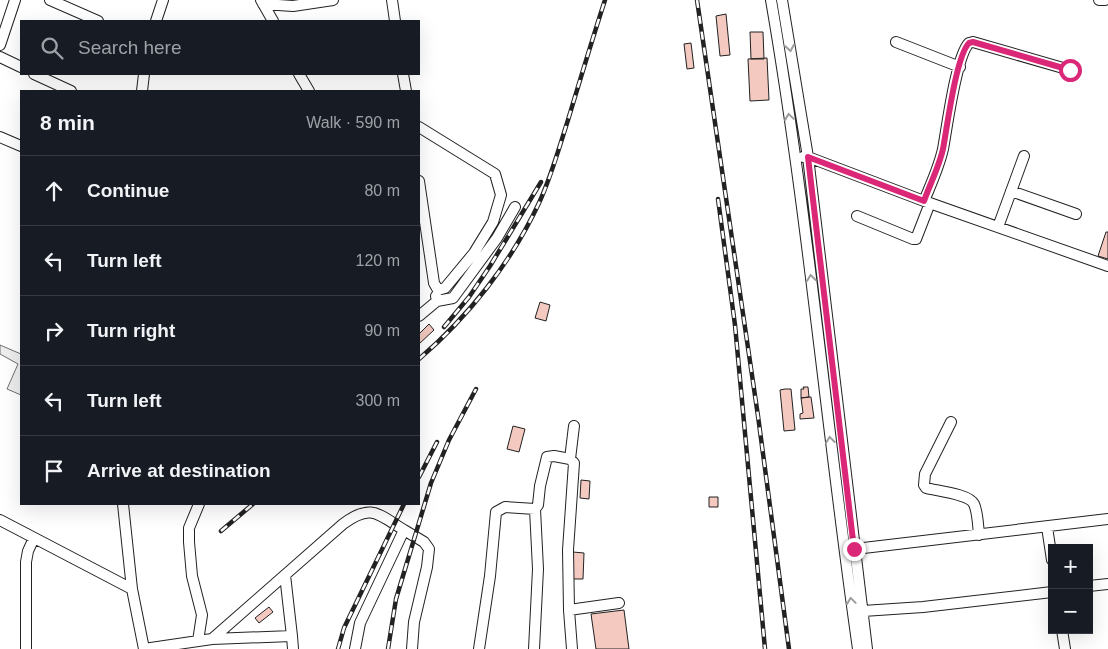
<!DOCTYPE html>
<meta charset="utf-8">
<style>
:root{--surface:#171b24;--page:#242831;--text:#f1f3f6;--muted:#9ea1a6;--line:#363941}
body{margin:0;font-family:Helvetica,sans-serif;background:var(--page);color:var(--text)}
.controls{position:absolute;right:15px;bottom:15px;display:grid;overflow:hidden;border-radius:0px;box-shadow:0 5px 20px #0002}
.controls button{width:45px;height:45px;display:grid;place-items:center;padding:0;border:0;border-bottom:1px solid var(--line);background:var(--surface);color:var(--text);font:25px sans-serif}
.stop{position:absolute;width:15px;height:15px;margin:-11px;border:4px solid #db2777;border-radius:50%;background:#fff}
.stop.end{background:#db2777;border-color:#fff;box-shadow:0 1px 5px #0008}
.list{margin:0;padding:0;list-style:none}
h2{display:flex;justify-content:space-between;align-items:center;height:65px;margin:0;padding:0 20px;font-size:21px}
h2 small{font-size:16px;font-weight:400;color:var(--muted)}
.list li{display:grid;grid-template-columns:32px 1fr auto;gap:15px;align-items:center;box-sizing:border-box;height:70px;padding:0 20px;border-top:1px solid var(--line)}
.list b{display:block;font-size:19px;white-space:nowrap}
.list em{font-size:16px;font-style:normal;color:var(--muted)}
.icon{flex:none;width:28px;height:28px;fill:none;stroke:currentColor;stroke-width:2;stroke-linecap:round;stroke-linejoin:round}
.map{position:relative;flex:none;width:1108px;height:649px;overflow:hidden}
.search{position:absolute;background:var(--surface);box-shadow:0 5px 20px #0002;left:20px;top:20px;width:400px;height:55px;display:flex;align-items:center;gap:12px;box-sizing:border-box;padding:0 18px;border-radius:0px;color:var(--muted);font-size:19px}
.panel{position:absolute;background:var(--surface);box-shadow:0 5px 20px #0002;left:20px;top:90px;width:400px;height:415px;border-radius:0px}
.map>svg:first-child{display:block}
</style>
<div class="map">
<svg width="1108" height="649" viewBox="0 0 1108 649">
<rect width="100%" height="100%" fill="#fff"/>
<path fill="#eee" stroke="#6f6f6f" d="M0,345L21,354V395L7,389L18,364L0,354Z"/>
<path fill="#f3c9c0" stroke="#222" d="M726,14L730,55L720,56L716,16Z
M750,32H763L764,59H751Z
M691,43L694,68L687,69L684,44Z
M767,58L769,100L750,101L748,59Z
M1106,232H1108V259L1098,256Z
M540,302L550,305L546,321L535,318Z
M429,324L434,330L419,344V334Z
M803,387H808L809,397L801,398V389H804Z
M785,389H791L795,430L784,431L780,390Z
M809,397H811L814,418L800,419V414L803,413L801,398Z
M513,426L525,429L519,452L507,449Z
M581,480L590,481L589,499L580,498Z
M709,497H718V507H709Z
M573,552L584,553L583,579H572Z
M269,607L273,612L259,623L255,618Z
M624,610L629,649H596L591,614Z"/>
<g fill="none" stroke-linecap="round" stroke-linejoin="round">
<defs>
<path id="minor" d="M50,0L98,21
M261,0L273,21
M392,0L395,21
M771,0C808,215 827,433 858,649
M782,0L808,157L867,649
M1099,0H1105
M263,4L293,6L333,0
M156,21L163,0
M896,42L960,67
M0,45L15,0
M0,57L21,67
M34,74L71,91
M299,74L309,91
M403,74L406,91
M142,91L144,74
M419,127L495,174L501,195L493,222L474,253L445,288L438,290L434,283L419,181
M0,137L21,146
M803,157H808L924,201L1108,266
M1011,191L1076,214
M924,201C931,184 939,167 943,149C947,128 956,56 969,43L973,42L1070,70
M857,216L913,239H916L930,203
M998,227L1024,156
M437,301L453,298L497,238L515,207
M419,316L437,301L436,296
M951,422L925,474L924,485L926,488C938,491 969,494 974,504C978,513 978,526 979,535
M570,459L574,426
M123,504L132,589L144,649L212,639L292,636L293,649
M0,520L132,589
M1047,527L1052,560
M404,530L424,542L429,549L427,567L414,622L412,649
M855,549L1108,519
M285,575L292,636
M1089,586L1108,584
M569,610L619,603
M863,611L923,607L1052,592
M1062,630L1065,649
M212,639L343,524C371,503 378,514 404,530L360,623L355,649
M198,641L202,615L192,576L189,542V528L199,504
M26,649V562L28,551L34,538
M479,649L490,576L496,512L505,507L535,509L538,505L540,486L547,457L554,456L570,459L574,463L568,550L569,610L572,649
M534,649L538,569L535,509"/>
</defs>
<use href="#minor" stroke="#222" stroke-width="12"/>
<use href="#minor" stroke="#fff" stroke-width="10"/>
<defs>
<path id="rail" d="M697,0L758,416L789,649
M718,199L735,325L765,649
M444,327L469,297L490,266L541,182
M419,359C468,317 511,263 539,203C551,177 559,148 568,120C580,80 592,40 605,0
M419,477L437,442
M221,531L253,504
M338,649L344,628L404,504
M388,649L396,599L431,483L449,440L476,389"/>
</defs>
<use href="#rail" stroke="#222" stroke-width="4.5"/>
<use href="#rail" stroke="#fff" stroke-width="2.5" stroke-dasharray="8" stroke-linecap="butt"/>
</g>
<defs><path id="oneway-chevron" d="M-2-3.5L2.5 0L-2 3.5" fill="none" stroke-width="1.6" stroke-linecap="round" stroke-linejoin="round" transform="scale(1.25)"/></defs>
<g stroke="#9c9c9c">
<use href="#oneway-chevron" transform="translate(790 48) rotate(81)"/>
<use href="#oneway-chevron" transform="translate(789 117) rotate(-98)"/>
<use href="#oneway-chevron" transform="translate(811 278) rotate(-97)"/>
<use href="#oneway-chevron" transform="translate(830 440) rotate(-97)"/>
<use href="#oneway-chevron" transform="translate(851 601) rotate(-98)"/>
</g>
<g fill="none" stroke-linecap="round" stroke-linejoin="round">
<path stroke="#db2777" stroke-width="6" d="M854,549L808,157L924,201C930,184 939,167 943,149C947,128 956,56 969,43L973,42L1070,70"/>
</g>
</svg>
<div class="controls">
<button>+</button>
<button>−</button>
</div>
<div class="stop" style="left:1070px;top:70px"></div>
<div class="stop end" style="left:854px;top:549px"></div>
<div class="search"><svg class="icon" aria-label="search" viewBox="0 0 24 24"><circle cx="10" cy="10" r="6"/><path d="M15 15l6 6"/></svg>Search here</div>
<section class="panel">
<h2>8 min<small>Walk · 590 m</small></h2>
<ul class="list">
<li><svg class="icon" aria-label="ahead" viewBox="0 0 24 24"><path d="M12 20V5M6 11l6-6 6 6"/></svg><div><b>Continue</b></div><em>80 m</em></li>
<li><svg class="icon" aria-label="left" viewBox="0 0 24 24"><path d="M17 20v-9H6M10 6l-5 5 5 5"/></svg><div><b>Turn left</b></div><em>120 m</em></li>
<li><svg class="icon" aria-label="right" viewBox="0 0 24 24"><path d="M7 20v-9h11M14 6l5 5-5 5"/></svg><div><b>Turn right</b></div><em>90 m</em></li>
<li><svg class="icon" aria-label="left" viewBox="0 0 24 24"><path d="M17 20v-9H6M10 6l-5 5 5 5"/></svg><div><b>Turn left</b></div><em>300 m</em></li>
<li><svg class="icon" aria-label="arrive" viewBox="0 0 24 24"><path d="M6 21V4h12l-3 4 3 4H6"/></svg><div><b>Arrive at destination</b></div></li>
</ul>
</section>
</div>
